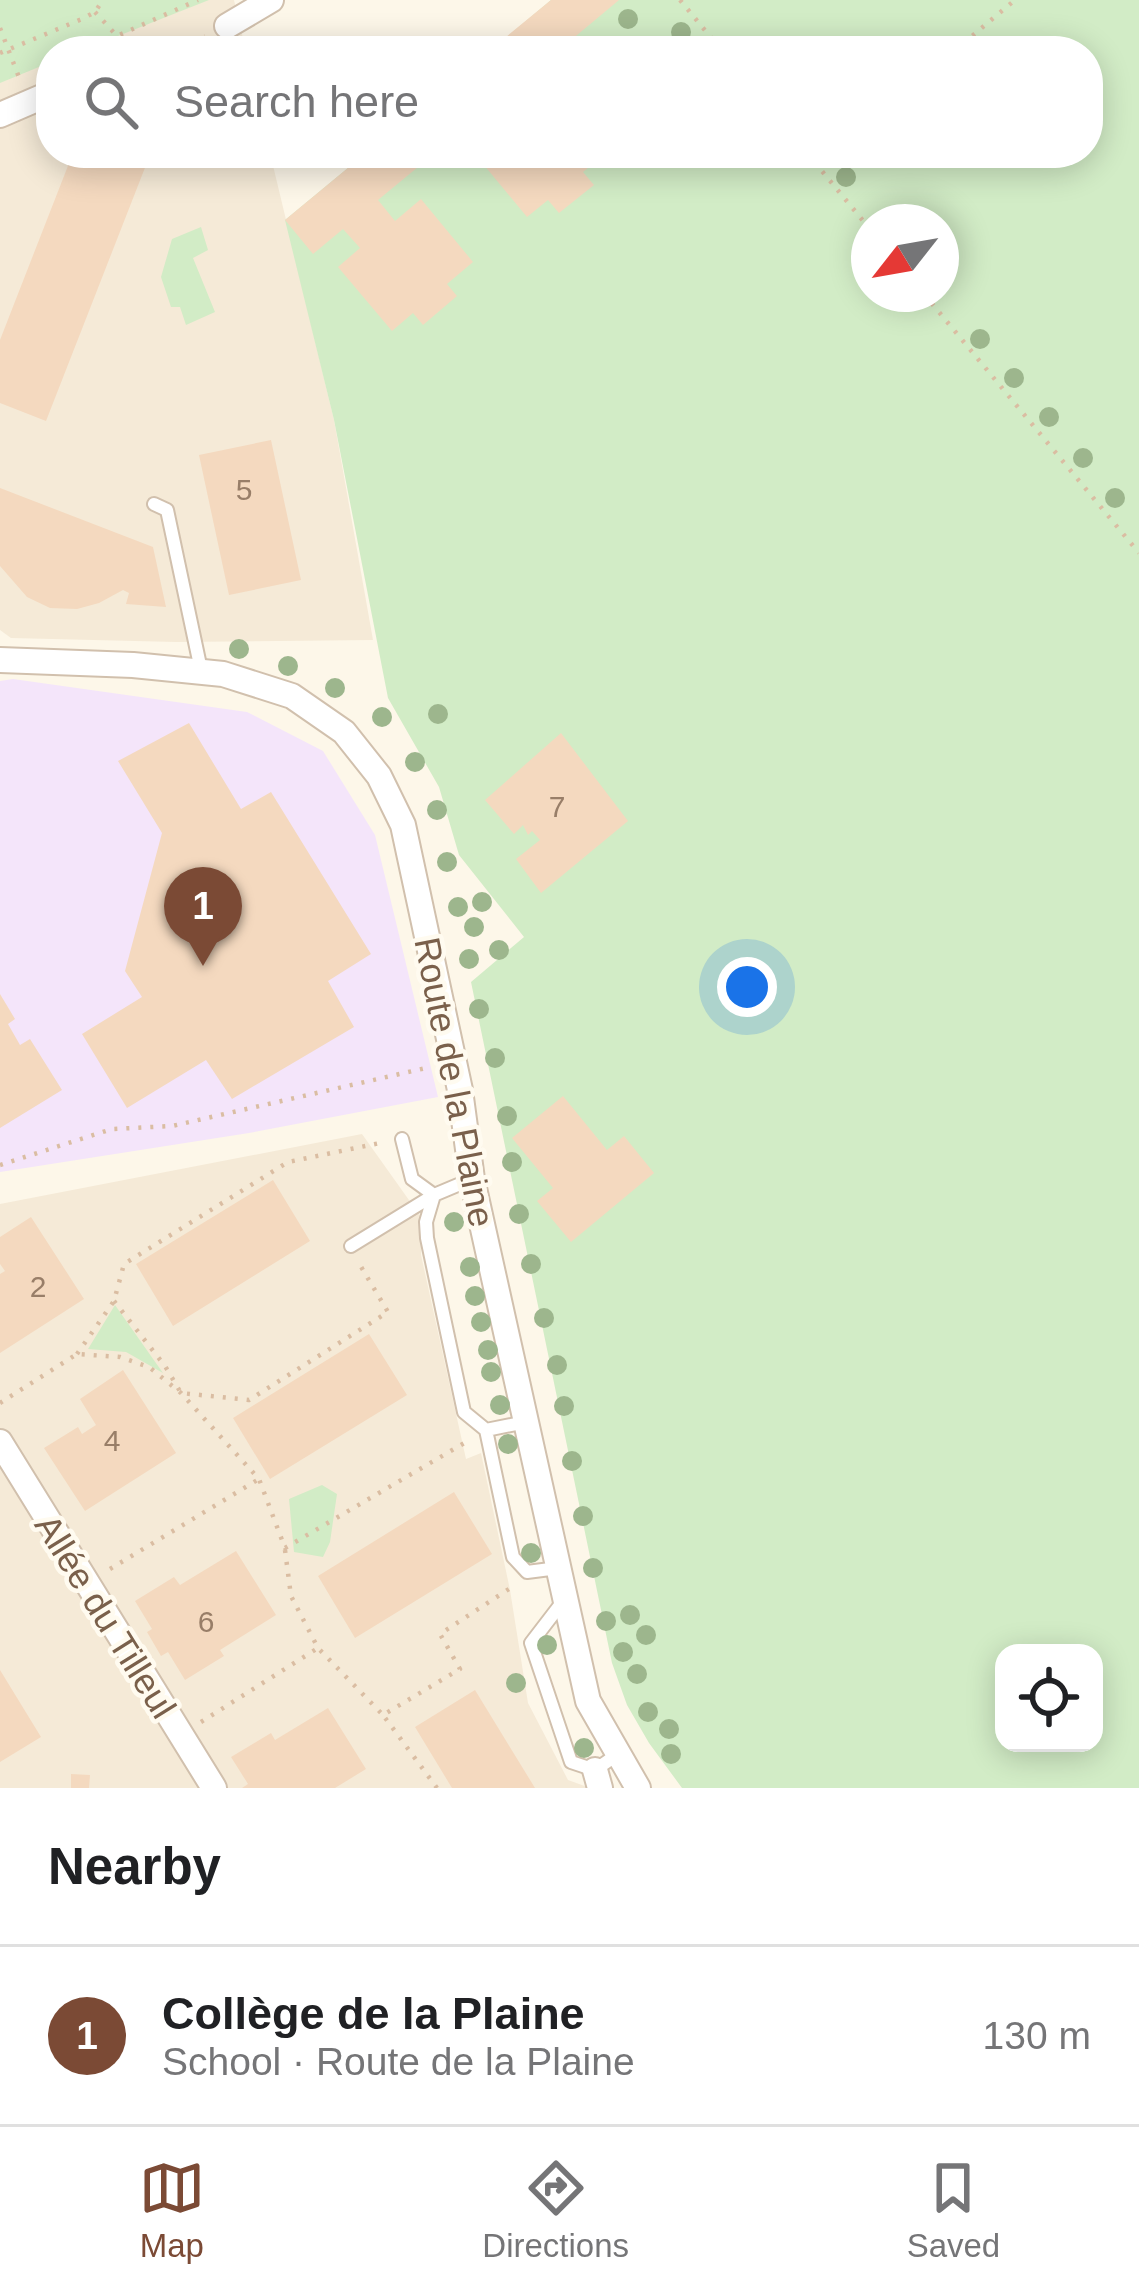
<!DOCTYPE html>
<meta charset="utf-8">
<style>
:root{--surface:#fff;--page:#f6f6f6;--text:#202124;--muted:#757577;--line:#e0e0e0;--accent:#7b4a35}
body{margin:0;font-family:Arial,sans-serif;background:var(--page);color:var(--text)}
.controls{position:absolute;right:36px;bottom:36px;display:grid;overflow:hidden;border-radius:24px;box-shadow:0 6px 30px #0003}
.controls button{width:108px;height:108px;display:grid;place-items:center;padding:0;border:0;border-bottom:3px solid var(--line);background:var(--surface);color:var(--text);font:60px sans-serif}
.compass{position:absolute;left:851px;top:204px;width:108px;height:108px;border-radius:50%;background:var(--surface);box-shadow:0 6px 30px #0003;rotate:239deg}
.you{position:absolute;left:747px;top:987px;width:42px;height:42px;margin:-30px;border:9px solid #fff;border-radius:50%;background:#1a73e8;box-shadow:0 0 0 18px #1a73e833}
.badge{display:grid;place-items:center;width:78px;height:78px;border-radius:50%;background:var(--accent);color:#fff;font-size:39px;font-weight:700}
.pin{position:absolute;translate:-50% -99px;filter:drop-shadow(0 3px 6px #0008)}
.pin::after{content:'';position:absolute;top:63px;width:42px;height:36px;background:inherit;clip-path:polygon(0 0,100% 0,50% 100%)}
.list{margin:0;padding:0;list-style:none}
h2{display:flex;justify-content:space-between;align-items:center;height:156px;margin:0;padding:0 48px;font-size:51px}
h2 small{font-size:39px;font-weight:400;color:var(--muted)}
.list li{display:grid;grid-template-columns:78px 1fr auto;gap:36px;align-items:center;box-sizing:border-box;height:180px;padding:0 48px;border-top:3px solid var(--line)}
.list b{display:block;font-size:45px;white-space:nowrap}
.list p{margin:0;font-size:39px;white-space:nowrap;color:var(--muted)}
.list em{font-size:39px;font-style:normal;color:var(--muted)}
.icon{flex:none;width:66px;height:66px;fill:none;stroke:currentColor;stroke-width:2;stroke-linecap:round;stroke-linejoin:round}
.map{position:relative;flex:none;width:1139px;height:1788px;overflow:hidden}
.search{position:absolute;background:var(--surface);box-shadow:0 6px 30px #0003;left:36px;right:36px;top:36px;height:132px;display:flex;align-items:center;gap:30px;box-sizing:border-box;padding:0 42px;border-radius:48px;color:var(--muted);font-size:45px}
.sheet{height:336px;background:var(--surface)}
nav{display:flex;justify-content:space-around;align-items:center;box-sizing:border-box;height:168px;border-top:3px solid var(--line);background:var(--surface);font-size:33px;color:var(--muted)}
nav a{display:grid;justify-items:center;gap:6px}
nav .on{color:var(--accent)}
.map>svg:first-child{display:block}
</style>
<div class="map">
<svg width="1139" height="1788" viewBox="0 0 1139 1788">
<rect width="100%" height="100%" fill="#fdf7e9"/>
<path fill="#f5ead7" d="M0,0H234L246,51H51V153H270L334,420L373,640L176,642L11,638L0,630Z
M362,1134L421,1217V1255L466,1459L481,1453L510,1590L528,1703L568,1780L590,1788H0V1204Z"/>
<path fill="#f4e5fa" d="M13,679L247,712L323,751L375,835L438,1097L249,1133L0,1172V681Z"/>
<path fill="#d2ecc6" fill-rule="evenodd" d="M0,0H209L80,51H51V62L0,83Z
M551,0H1139V1788H682L649,1743L627,1705L612,1663L471,982L524,937L459,855L439,787L388,698L334,420L285,220L366,153H1088V51H490ZM869,222H941V294H869ZM1004,1653H1094V1743H1004Z
M201,227L208,250L193,258L215,312L186,325L180,307H171L161,277L172,239Z
M115,1305L163,1373L126,1352L88,1349Z
M322,1485L337,1494L330,1542L323,1557L294,1552L289,1499Z"/>
<path fill="#f4d9bf" d="M551,0H619L558,51H489Z
M73,153H130L148,160L46,421L0,403V340Z
M366,153H435L378,200L395,221L421,199L473,262L447,284L457,296L423,325L413,313L392,331L338,267L360,248L343,229L313,254L285,220Z
M474,153H606L583,172L594,185L559,213L548,200L527,217Z
M271,440L301,580L229,595L199,455Z
M0,488L153,547L166,607L126,604L129,593L123,590L99,603L77,609L50,608L27,597L0,566Z
M189,723L241,809L271,792L371,954L328,981L354,1027L232,1099L206,1060L127,1108L82,1034L142,997L125,971L162,833L118,761Z
M561,733L628,821L541,893L516,859L540,840L532,831L528,835L523,825L514,834L485,800Z
M0,994L15,1019L8,1024L20,1045L30,1039L62,1090L0,1128Z
M563,1096L607,1150L624,1136L654,1173L571,1242L537,1201L553,1188L512,1138Z
M273,1180L310,1241L173,1326L136,1264Z
M31,1217L84,1299L0,1353V1274L5,1271L0,1264V1237Z
M369,1334L407,1395L270,1479L233,1418Z
M123,1370L176,1453L85,1511L44,1448L78,1427L82,1434L96,1425L80,1399Z
M454,1492L492,1554L355,1638L318,1576Z
M236,1551L276,1615L220,1650L224,1656L185,1680L168,1652L161,1656L147,1632L152,1629L135,1601L174,1577L180,1585Z
M0,1670L41,1737L0,1762Z
M475,1690L535,1788H452L415,1727Z
M328,1708L366,1769L335,1788H242L248,1784L231,1757L271,1733L275,1740Z
M71,1774L90,1775L89,1788H71Z"/>
<g fill="none" stroke-linecap="round" stroke-linejoin="round">
<defs>
<path id="lane" d="M154,504L167,510L201,670
M472,1179L434,1195L426,1222L427,1238L464,1412L486,1430
M351,1246L434,1195L412,1179L402,1139
M526,1422L486,1430L513,1557L527,1572L558,1568
M564,1600L531,1643L571,1762L595,1770L618,1754"/>
<path id="street" d="M227,26L271,0
M0,115L51,93
M0,660L133,665L223,674L292,696L344,732L379,776L403,825L460,1090L472,1179L588,1701L638,1788
M0,1442L214,1788
M595,1770L600,1788"/>
</defs>
<use href="#lane" stroke="#d1c0ad" stroke-width="16"/>
<use href="#street" stroke="#d1c0ad" stroke-width="28"/>
<path stroke="#dabda2" stroke-width="4.5" stroke-dasharray="3 9" stroke-linecap="butt" d="M680,0L722,51
M95,12L117,36L198,0
M0,28L20,80
M172,51L205,36
M954,51L1015,0
M0,53L82,19L95,12L103,0
M807,153L869,228
M817,166L834,153
M924,294L1139,553
M0,1165L112,1129L172,1126L426,1068
M114,1301L165,1366L181,1393L249,1400L388,1312L360,1265
M77,1354L114,1301L124,1264L288,1162L380,1143
M0,1403L77,1354L120,1357L149,1367L181,1393L259,1479L285,1548L466,1442
M285,1550L291,1596L318,1648L383,1715
M110,1569L259,1479
M201,1722L318,1648
M437,1788L383,1715L460,1669L440,1634L515,1585"/>
<use href="#lane" stroke="#fff" stroke-width="12"/>
<use href="#street" stroke="#fff" stroke-width="24"/>
</g>
<g fill="#9db68d">
<circle cx="628" cy="19" r="10"/>
<circle cx="681" cy="32" r="10"/>
<circle cx="846" cy="177" r="10"/>
<circle cx="980" cy="339" r="10"/>
<circle cx="1014" cy="378" r="10"/>
<circle cx="1049" cy="417" r="10"/>
<circle cx="1083" cy="458" r="10"/>
<circle cx="1115" cy="498" r="10"/>
<circle cx="239" cy="649" r="10"/>
<circle cx="288" cy="666" r="10"/>
<circle cx="335" cy="688" r="10"/>
<circle cx="438" cy="714" r="10"/>
<circle cx="382" cy="717" r="10"/>
<circle cx="415" cy="762" r="10"/>
<circle cx="437" cy="810" r="10"/>
<circle cx="447" cy="862" r="10"/>
<circle cx="482" cy="902" r="10"/>
<circle cx="458" cy="907" r="10"/>
<circle cx="474" cy="927" r="10"/>
<circle cx="499" cy="950" r="10"/>
<circle cx="469" cy="959" r="10"/>
<circle cx="479" cy="1009" r="10"/>
<circle cx="495" cy="1058" r="10"/>
<circle cx="507" cy="1116" r="10"/>
<circle cx="512" cy="1162" r="10"/>
<circle cx="519" cy="1214" r="10"/>
<circle cx="454" cy="1222" r="10"/>
<circle cx="531" cy="1264" r="10"/>
<circle cx="470" cy="1267" r="10"/>
<circle cx="475" cy="1296" r="10"/>
<circle cx="544" cy="1318" r="10"/>
<circle cx="481" cy="1322" r="10"/>
<circle cx="488" cy="1350" r="10"/>
<circle cx="557" cy="1365" r="10"/>
<circle cx="491" cy="1372" r="10"/>
<circle cx="500" cy="1405" r="10"/>
<circle cx="564" cy="1406" r="10"/>
<circle cx="508" cy="1444" r="10"/>
<circle cx="572" cy="1461" r="10"/>
<circle cx="583" cy="1516" r="10"/>
<circle cx="531" cy="1553" r="10"/>
<circle cx="593" cy="1568" r="10"/>
<circle cx="630" cy="1615" r="10"/>
<circle cx="606" cy="1621" r="10"/>
<circle cx="646" cy="1635" r="10"/>
<circle cx="547" cy="1645" r="10"/>
<circle cx="623" cy="1652" r="10"/>
<circle cx="637" cy="1674" r="10"/>
<circle cx="516" cy="1683" r="10"/>
<circle cx="648" cy="1712" r="10"/>
<circle cx="669" cy="1729" r="10"/>
<circle cx="584" cy="1748" r="10"/>
<circle cx="671" cy="1754" r="10"/>
</g>
<g text-anchor="middle" stroke-width="9" stroke-linejoin="round" paint-order="stroke">
<g font-size="30" fill="#987e68">
<text x="244" y="500">5</text>
<text x="557" y="817">7</text>
<text x="38" y="1297">2</text>
<text x="112" y="1451">4</text>
<text x="206" y="1632">6</text>
</g>
<g font-size="36" fill="#7a604b" stroke="#fffbf0">
<text transform="translate(455 1082) rotate(79)" y="13">Route de la Plaine</text>
<text transform="translate(106 1616) rotate(58)" y="13">Allée du Tilleul</text>
</g>
</g>
</svg>
<div class="controls">
<button><svg class="icon" aria-label="locate" viewBox="0 0 24 24"><circle cx="12" cy="12" r="6"/><path d="M12 2v4M12 18v4M2 12h4M18 12h4"/></svg></button>
</div>
<svg class="compass" viewBox="-18 -18 36 36"><path d="M0-13l5 13h-10z" fill="#e53935"/><path d="M0 13l5-13h-10z" fill="#757577"/></svg>
<div class="you"></div>
<div class="pin badge" style="left:203px;top:966px">1</div>
<div class="search"><svg class="icon" aria-label="search" viewBox="0 0 24 24"><circle cx="10" cy="10" r="6"/><path d="M15 15l6 6"/></svg>Search here</div>
</div>
<section class="sheet">
<h2>Nearby<small></small></h2>
<ul class="list">
<li><span class="badge">1</span><div><b>Collège de la Plaine</b><p>School · Route de la Plaine</p></div><em>130 m</em></li>
</ul>
</section>
<nav>
<a class="on"><svg class="icon" aria-label="map" viewBox="0 0 24 24"><path d="M3 6l6-2 6 2 6-2v14l-6 2-6-2-6 2zM9 4v14M15 6v14"/></svg>Map</a>
<a><svg class="icon" aria-label="directions" viewBox="0 0 24 24"><path d="M12 3l9 9-9 9-9-9zM9 14v-3h6M13 9l2 2-2 2"/></svg>Directions</a>
<a><svg class="icon" aria-label="saved" viewBox="0 0 24 24"><path d="M7 4h10v16l-5-4-5 4z"/></svg>Saved</a>
</nav>
